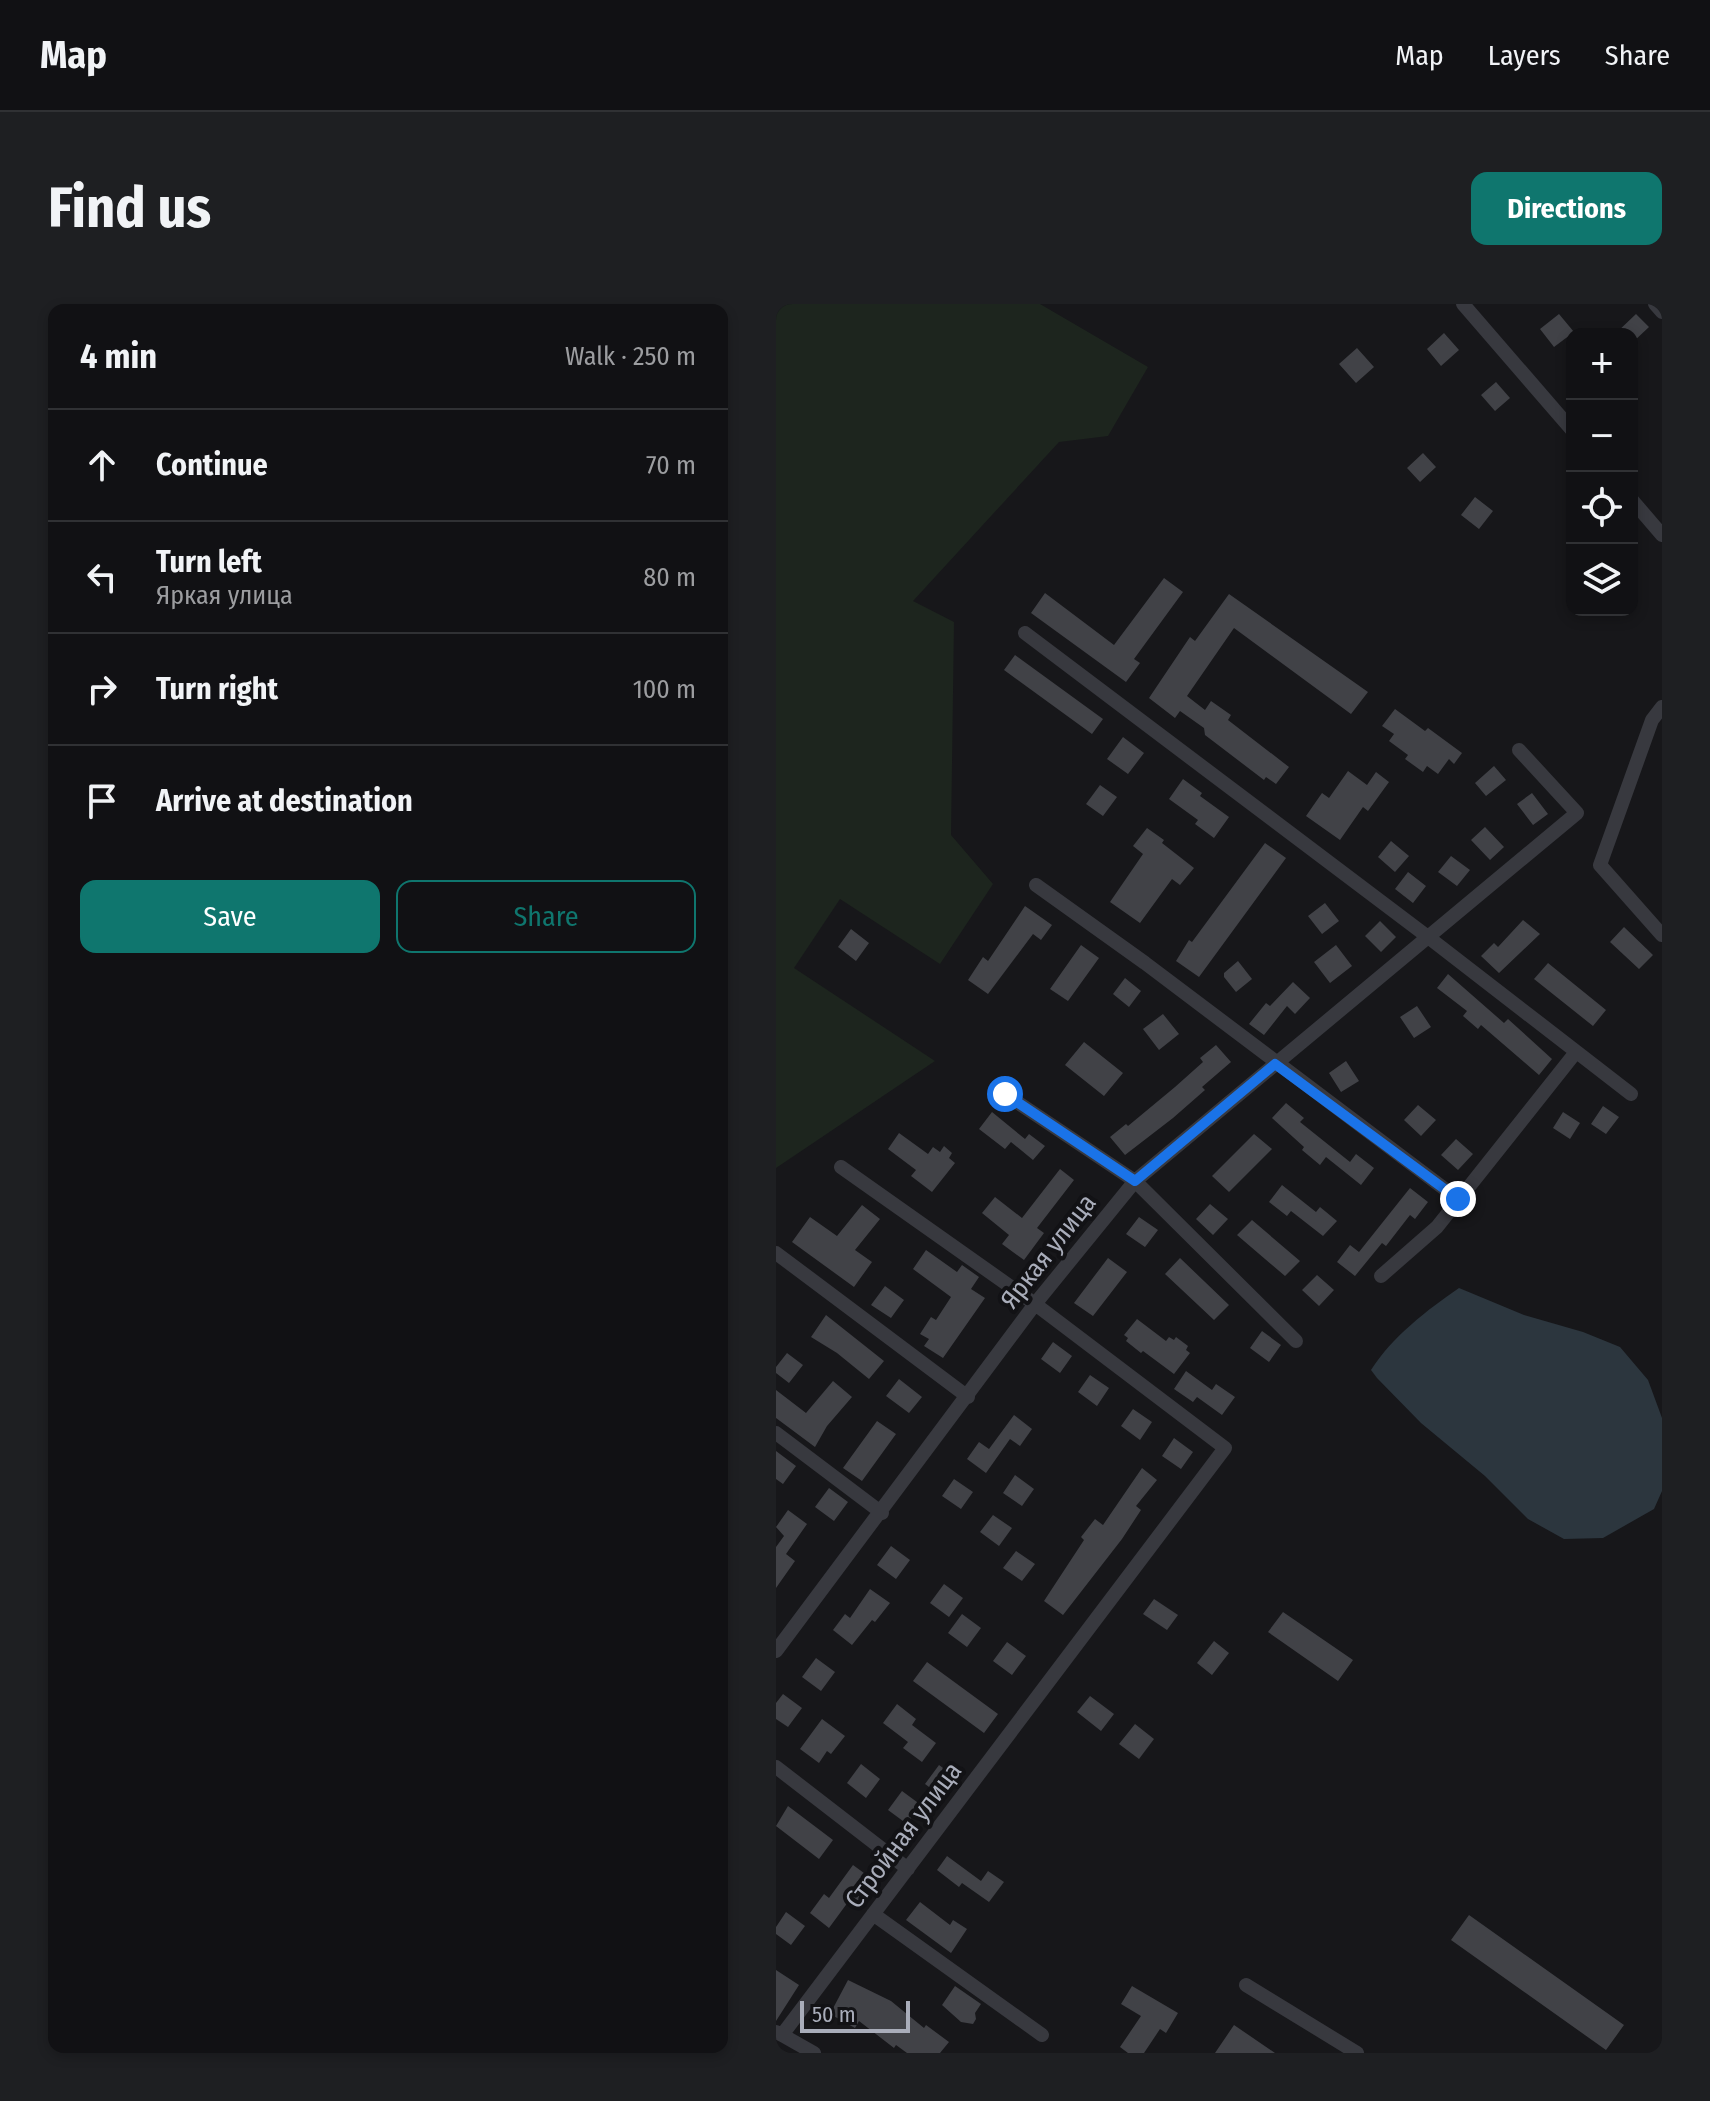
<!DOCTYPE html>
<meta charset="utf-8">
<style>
:root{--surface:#111114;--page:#1e1f22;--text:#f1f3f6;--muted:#9c9da0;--line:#303134;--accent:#0f766e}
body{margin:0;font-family:"Fira Sans Condensed",sans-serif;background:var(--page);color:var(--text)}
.controls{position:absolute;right:24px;top:24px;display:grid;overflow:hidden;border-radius:16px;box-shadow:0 4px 12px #0003}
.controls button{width:72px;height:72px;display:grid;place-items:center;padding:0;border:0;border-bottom:2px solid var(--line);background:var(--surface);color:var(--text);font:40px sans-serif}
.scale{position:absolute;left:24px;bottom:20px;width:110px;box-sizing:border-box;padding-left:8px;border:4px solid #a9adba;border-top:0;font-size:22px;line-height:28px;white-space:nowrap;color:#a9adba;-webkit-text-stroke:6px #121215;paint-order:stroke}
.stop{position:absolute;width:24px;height:24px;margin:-18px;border:6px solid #1a73e8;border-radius:50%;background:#fff}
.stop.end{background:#1a73e8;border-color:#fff;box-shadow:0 2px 8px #0008}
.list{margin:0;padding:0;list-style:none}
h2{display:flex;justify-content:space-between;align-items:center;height:104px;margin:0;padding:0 32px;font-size:34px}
h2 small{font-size:26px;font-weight:400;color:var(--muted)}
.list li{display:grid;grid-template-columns:52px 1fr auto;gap:24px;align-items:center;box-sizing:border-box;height:112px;padding:0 32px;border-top:2px solid var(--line)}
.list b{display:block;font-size:30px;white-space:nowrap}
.list p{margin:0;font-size:26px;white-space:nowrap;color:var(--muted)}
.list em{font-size:26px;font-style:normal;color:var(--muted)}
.actions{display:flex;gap:16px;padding:24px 32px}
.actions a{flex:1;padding:18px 0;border:2px solid var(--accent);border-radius:16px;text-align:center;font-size:28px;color:var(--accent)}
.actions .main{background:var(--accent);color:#fff}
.icon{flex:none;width:44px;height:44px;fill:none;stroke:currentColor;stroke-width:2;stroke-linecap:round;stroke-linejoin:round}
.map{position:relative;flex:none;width:886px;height:1749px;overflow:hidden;border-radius:16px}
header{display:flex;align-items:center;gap:48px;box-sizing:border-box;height:112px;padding:0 40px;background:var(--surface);border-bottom:2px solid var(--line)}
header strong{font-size:38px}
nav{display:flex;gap:44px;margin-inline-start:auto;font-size:28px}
.intro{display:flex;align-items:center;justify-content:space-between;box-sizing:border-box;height:192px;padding:0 48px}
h1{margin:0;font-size:56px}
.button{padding:20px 36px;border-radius:16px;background:var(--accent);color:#fff;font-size:28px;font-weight:700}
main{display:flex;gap:48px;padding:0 48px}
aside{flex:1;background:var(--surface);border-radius:16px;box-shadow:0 4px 12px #0003}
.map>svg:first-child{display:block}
</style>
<header>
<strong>Map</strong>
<nav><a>Map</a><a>Layers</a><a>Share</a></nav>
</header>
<div class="intro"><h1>Find us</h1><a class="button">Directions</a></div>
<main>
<aside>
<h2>4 min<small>Walk · 250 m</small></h2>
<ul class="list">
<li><svg class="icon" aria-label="ahead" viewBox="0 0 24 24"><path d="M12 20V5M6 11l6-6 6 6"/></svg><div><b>Continue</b></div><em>70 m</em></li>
<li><svg class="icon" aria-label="left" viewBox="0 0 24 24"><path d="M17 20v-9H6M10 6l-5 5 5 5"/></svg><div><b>Turn left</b><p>Яркая улица</p></div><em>80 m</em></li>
<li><svg class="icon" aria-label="right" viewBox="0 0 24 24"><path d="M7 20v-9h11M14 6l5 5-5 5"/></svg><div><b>Turn right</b></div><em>100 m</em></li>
<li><svg class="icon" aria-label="arrive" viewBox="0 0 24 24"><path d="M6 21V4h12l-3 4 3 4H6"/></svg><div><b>Arrive at destination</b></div></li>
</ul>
<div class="actions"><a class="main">Save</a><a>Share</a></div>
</aside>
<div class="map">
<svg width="886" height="1749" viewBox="0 0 886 1749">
<rect width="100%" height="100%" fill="#17171a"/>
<path fill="#1d251e" d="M0,0H264L372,63L332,132L283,138L137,297L178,318L175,531L217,580L164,660L64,595L18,664L159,757L0,864Z"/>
<path fill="#2c363e" d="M683,984L748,1011L807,1028L844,1043L872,1076L886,1114V1187L878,1205L827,1234L788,1235L752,1215L709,1172L645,1119L601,1074L595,1066C616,1033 651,1006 683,984Z"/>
<path fill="#414247" d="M783,10L798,28L778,43L764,25Z
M860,10L873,23L856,39V30H839Z
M668,29L683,46L665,62L651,45Z
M581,44L598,63L580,79L563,60Z
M720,78L734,94L719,107L705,91Z
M647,149L660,163L644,178L631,164Z
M699,193L717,207L703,225L685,211Z
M388,274L407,288L358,355L364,359L350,378L255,309L269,289L338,341Z
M453,290L592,388L575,410L458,324L411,392L429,406L435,397L455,411L452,416L513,463L500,480L490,473L488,476L429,431L428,424L404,407L399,414L373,394L414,333L419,337Z
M239,351L327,415L316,430L228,366Z
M619,405L649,427L652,424L686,449L678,460L673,455L662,470L651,462L647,468L629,455L632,451L613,437L618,430L606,422Z
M347,433L368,449L352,470L331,455Z
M718,462L730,476L710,492L699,479Z
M572,467L591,481L600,468L613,478L592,507L587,503L564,536L530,512L546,489L553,494Z
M407,475L426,489L424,492L453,513L438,534L419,520L422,516L393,495Z
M324,481L341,493L327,512L310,500Z
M756,489L772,510L757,521L741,500Z
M709,523L728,543L714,556L695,536Z
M371,524L388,536L386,539L418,564L404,581L396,575L364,619L334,598L367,550L357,542Z
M615,537L633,552L619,568L602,553Z
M489,539L510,554L423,673L400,657L413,636L416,638Z
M675,552L694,566L681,582L662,568Z
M632,568L650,582L637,599L619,585Z
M549,599L563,617L546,630L532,612Z
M249,602L276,621L265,636L257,630L212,690L192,676L207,653L212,657Z
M747,616L764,630L723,669L705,652L718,639L722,643Z
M604,617L620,633L605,648L589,632Z
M848,623L877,651L863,665L834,638Z
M75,625L93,639L80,657L62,643Z
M305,641L323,654L292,697L274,685Z
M560,641L576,662L554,679L538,658Z
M462,657L476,675L460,688L448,673V669Z
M772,659L830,706L817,722L758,675Z
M672,670L728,719L732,715L776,755L763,771L705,721L702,725L687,712L691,707L661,684Z
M349,674L365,687L353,703L337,690Z
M517,678L534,694L519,710L511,702L488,731L473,720L490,699L494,702Z
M641,702L655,723L638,734L624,713Z
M387,710L403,730L383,746L367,725Z
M308,738L347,769L328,792L289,761Z
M440,741L455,758L426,783L429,786L397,814L349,851L334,833L350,820L352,822L399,783L427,758L424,754Z
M570,757L583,777L565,788L553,769Z
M510,799L528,814L524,818L574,858L580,850L598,864L585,881L550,853L544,861L526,846L528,843L496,814Z
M642,801L660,816L645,832L628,816Z
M827,802L843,813L830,830L815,820Z
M216,808L249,835L253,830L269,842L257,856L235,838L229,845L203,825Z
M787,808L804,819L794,835L777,824Z
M123,829L152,850L157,843L164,848L168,842L176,849L173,854L179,859L156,888L135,872L140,866L112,845Z
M478,830L496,845L453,888L436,872Z
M680,835L697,850L682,866L665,851Z
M284,865L298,876L261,924L268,929L248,956L226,940L233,931L206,909L219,893L246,914Z
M506,881L540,908L544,903L561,917L547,932L515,907L511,912L493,898Z
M634,884L652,898L639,915L634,911L610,942L606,939L579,972L561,958L574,941L583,948Z
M434,900L452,915L437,931L420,915Z
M86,901L104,915L79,946L96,958L78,983L16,938L34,913L61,932Z
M363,913L382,926L369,943L350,930Z
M476,916L524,957L509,972L461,931Z
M150,946L181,968L186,961L203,973L195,985L209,994L167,1054L148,1042L153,1035L144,1030L155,1013L160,1016L175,993L137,965Z
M332,954L351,968L317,1012L298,999Z
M404,954L453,1001L438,1016L389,970Z
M541,971L558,986L543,1002L526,986Z
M109,982L128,996L115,1014L95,1001Z
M50,1011L108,1057L93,1075L61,1049L35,1033Z
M361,1015L390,1037L393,1033L398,1036L400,1033L412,1042L410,1046L414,1049L398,1070L367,1047L365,1049L350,1037L352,1034L348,1031Z
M486,1027L505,1041L493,1058L474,1044Z
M277,1038L296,1052L284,1069L265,1055Z
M11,1049L27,1061L13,1079L0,1069V1063Z
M410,1067L436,1086L440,1080L459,1093L446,1111L421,1093L417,1098L398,1085Z
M314,1071L333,1084L321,1102L302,1088Z
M123,1075L146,1093L133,1109L110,1092Z
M57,1077L76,1093L51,1122L39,1143L0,1114V1086L30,1109Z
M357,1105L376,1118L364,1136L345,1122Z
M238,1111L256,1125L244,1142L234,1135L210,1169L191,1155L203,1138L213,1145Z
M101,1117L120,1130L86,1177L67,1164Z
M398,1134L417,1148L405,1165L386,1152Z
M0,1147L20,1162L7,1180L0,1175Z
M366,1164L381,1176L360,1202L365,1206L346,1235L287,1311L268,1297L308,1236L305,1233L319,1215L327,1221Z
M239,1171L258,1185L246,1202L227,1189Z
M178,1175L197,1188L185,1205L166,1192Z
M53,1184L72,1198L58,1217L39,1203Z
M12,1206L31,1220L10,1250L19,1257L0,1284V1243L8,1232L0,1223Z
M217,1211L236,1224L223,1242L204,1228Z
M115,1242L134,1256L120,1275L101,1261Z
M240,1247L259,1260L246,1277L227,1264Z
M168,1280L187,1294L173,1313L154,1299Z
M94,1285L114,1299L99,1318L96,1316L76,1341L57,1326L69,1310L74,1314Z
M378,1295L402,1311L391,1326L367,1310Z
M507,1308L577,1356L562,1377L492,1328Z
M186,1310L205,1324L191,1343L172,1329Z
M438,1337L453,1349L436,1371L421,1359Z
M231,1338L250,1352L236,1371L217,1357Z
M40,1354L59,1368L45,1387L26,1373Z
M151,1358L222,1410L208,1429L137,1377Z
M7,1390L26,1404L12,1423L0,1415V1399Z
M314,1392L338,1410L325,1427L301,1408Z
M121,1400L140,1415L136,1421L160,1439L146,1458L127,1444L132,1438L107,1419Z
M46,1415L69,1432L55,1450L51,1447L43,1459L24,1445Z
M359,1420L378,1435L363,1455L343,1440Z
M85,1460L104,1475L90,1494L71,1479Z
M163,1461L182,1475L168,1494L149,1480Z
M126,1487L145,1501L131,1520L112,1506Z
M12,1502L57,1536L43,1555L0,1522Z
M171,1552L205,1577L212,1567L228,1578L213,1598L186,1579L183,1583L161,1566Z
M77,1561L103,1580L87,1602L75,1594L53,1624L34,1609L48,1590L53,1594Z
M144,1598L174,1621L177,1616L191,1625L175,1649L130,1616Z
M10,1608L29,1622L15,1641L0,1630V1623Z
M693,1611L848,1721L830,1746L675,1636Z
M0,1666L23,1681L0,1717Z
M72,1676L115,1697L148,1724L150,1721L173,1738L164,1749H131L120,1741L118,1744L83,1717L79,1724L54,1710Z
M179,1682L205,1700L199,1709L200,1715L197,1720L185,1718L166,1701Z
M356,1682L402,1709L390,1729L384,1725L368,1749H352L344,1743L365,1712L345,1700Z
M458,1721L499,1749H439Z"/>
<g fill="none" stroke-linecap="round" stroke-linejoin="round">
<path stroke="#38393f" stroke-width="14" d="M687,0L796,126
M879,0L886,8
M856,196L886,231
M249,329L652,633L855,790
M886,403L876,416L824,561L886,631
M260,581L369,659L682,895
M229,790L359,877L520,1037
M0,949L192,1093
M605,972L661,923L800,748
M0,1129L106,1209
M0,1347L259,1000L359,877L801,509L743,446
M0,1463L132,1565
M97,1610L266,1731
M470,1681L581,1749
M0,1728L6,1731L449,1144L259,1000L65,863
M6,1731L38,1749"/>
</g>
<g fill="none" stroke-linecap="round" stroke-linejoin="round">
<path stroke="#1a73e8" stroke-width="10" d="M229,790L359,877L499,760L682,895"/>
</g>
<g text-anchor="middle" stroke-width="8" stroke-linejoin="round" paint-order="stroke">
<g font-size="26" fill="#a9adba" stroke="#121215">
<text transform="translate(272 947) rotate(-52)" y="9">Яркая улица</text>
<text transform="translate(127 1531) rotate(-53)" y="9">Стройная улица</text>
</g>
</g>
</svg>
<div class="controls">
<button>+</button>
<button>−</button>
<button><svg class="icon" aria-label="locate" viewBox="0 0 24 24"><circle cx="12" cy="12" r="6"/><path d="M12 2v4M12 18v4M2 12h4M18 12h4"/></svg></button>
<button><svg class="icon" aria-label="layers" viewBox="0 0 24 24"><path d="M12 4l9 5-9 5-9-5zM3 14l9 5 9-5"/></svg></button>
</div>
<div class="scale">50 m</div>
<div class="stop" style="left:229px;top:790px"></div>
<div class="stop end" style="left:682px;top:895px"></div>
</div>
</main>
